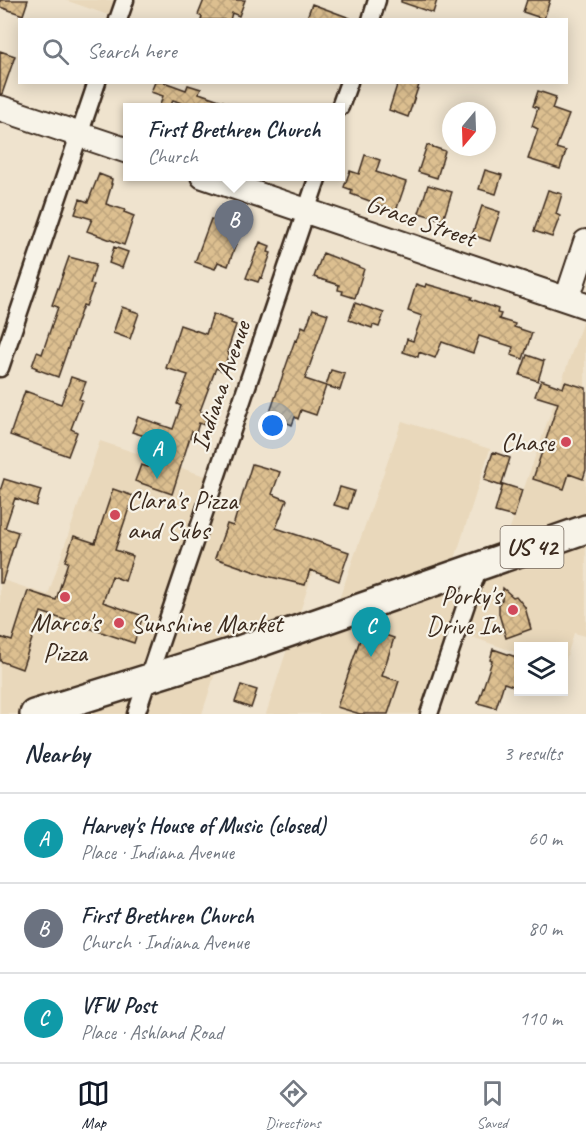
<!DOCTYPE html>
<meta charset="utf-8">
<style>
:root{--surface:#fff;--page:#f6f6f7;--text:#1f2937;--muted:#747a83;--line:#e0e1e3;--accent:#111827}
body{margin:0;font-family:Caveat,sans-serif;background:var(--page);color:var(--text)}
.controls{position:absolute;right:18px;bottom:18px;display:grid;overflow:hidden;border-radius:0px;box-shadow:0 3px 15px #0003}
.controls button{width:54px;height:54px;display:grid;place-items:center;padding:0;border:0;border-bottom:2px solid var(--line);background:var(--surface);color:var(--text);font:30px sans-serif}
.compass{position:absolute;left:442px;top:102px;width:54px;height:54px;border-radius:50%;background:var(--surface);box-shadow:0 3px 15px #0003;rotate:199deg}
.you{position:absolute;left:273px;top:426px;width:21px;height:21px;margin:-15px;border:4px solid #fff;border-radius:50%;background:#1a73e8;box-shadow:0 0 0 9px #1a73e833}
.badge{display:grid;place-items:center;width:39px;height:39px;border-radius:50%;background:var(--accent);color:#fff;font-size:20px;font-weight:700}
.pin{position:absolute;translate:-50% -50px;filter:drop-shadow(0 2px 3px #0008)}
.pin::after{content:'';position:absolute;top:32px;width:21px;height:18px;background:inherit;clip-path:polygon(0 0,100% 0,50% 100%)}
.popup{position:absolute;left:123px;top:103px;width:222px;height:78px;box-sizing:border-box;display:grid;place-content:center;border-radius:0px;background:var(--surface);filter:drop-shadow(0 2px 4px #0005);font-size:20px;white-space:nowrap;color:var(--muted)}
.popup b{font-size:22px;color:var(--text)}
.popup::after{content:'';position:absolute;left:50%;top:100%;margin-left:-12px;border:12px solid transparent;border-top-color:var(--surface)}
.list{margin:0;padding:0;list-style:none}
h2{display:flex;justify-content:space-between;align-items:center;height:78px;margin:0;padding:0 24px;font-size:26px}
h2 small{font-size:20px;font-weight:400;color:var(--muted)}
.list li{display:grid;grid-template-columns:39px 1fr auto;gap:18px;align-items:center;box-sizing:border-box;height:90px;padding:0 24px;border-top:2px solid var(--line)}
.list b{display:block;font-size:22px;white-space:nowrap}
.list p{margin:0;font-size:20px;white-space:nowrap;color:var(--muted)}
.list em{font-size:20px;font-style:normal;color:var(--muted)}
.icon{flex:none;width:33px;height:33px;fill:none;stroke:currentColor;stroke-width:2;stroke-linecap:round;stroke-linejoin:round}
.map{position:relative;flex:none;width:586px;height:714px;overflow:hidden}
.search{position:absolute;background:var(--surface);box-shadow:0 3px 15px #0003;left:18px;right:18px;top:18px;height:66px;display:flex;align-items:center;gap:15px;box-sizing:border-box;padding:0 21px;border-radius:0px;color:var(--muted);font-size:22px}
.sheet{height:348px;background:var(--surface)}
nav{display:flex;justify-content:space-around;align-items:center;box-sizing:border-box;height:84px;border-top:2px solid var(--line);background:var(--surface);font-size:16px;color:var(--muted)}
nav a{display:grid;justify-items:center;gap:3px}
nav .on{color:var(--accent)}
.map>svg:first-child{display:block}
</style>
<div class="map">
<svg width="586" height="714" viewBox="0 0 586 714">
<defs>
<pattern id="building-cross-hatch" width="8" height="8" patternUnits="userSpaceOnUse" patternTransform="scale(1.5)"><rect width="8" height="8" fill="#dcbf90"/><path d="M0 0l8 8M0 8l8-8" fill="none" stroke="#bea47c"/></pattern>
</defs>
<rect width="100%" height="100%" fill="#efe3ce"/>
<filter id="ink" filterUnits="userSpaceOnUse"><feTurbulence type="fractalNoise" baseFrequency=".0167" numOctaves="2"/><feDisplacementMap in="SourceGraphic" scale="12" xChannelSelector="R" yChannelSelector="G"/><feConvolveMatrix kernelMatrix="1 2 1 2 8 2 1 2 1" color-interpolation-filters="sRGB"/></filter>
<g filter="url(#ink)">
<path fill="#e9d8bb" d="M65,0H117L111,16Z
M585,315L586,636L574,633L564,666V646H518V653L452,630L423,714H266L288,646L216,670L202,714H0V579L48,595L100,441L208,477L200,503L322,543L299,615L338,602L402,421L490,449L454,562L504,545Z"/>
<path fill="url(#building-cross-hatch)" stroke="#3b2a1e" stroke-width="1.5" d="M0,0H28L23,15L0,7Z
M204,0H245L239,16L232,13L230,20H201L202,17L198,15Z
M401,0H437L433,13L401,2Z
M527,0H550L544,19L523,12Z
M312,4L350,18L349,20H306Z
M0,51L15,56L2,94H0Z
M155,82H164L186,90L188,85L201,89L199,93L234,105L233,108H195L173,100L170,108H159L163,96L151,92Z
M398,82H420L408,117L389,110Z
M538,91L556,97L552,109L569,115L556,148L566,151L560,169L528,159L538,129L532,126L538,108L533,106Z
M427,145L445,151L437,178L418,172Z
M365,155L380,160L376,172L406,182L396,211L351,194L352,190L344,187L350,171L359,174Z
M485,170L502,175L496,194L479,189Z
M99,174L112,179L111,184H112L106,204L125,210L124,212L134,216L124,245L87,231L92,219L75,214L80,199L88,202Z
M428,185L452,192L443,220L419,213Z
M548,190L562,194L556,214L560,216L552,237L534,231Z
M482,206L500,212L490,241L472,235Z
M211,219L230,225L231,221L243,225L228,266L218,262L215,269L195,262Z
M260,242L270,246L268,252L271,253L262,278L260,277L258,282L246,278Z
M114,247L128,252L122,268L109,263Z
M323,253L364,269L355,298L342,294L343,291L338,290L339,285L314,277Z
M69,257L96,264L90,284L94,285L86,306L83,305L58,377L36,369L37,368L32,366L37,352L42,354L58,307L52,305Z
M416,284L425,287L426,284L454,292V291L472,297L471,299L498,309L497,313L501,314L499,319L515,324L514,327L532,333L523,359L511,355L513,347L479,336L473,353L442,342L435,358L419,352L418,357L403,352L407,339L413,341L422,316L408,311Z
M355,303L384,313L379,327L373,325L372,328L349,320Z
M122,307L139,313L130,339L113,333Z
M313,309L328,314L305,379L326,386L316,415L301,410L298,419L295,417L292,425L269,415L295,340L297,341L302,326L306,328Z
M213,314L232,321L231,323L236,325L227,352L229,353L223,371L216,368L200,411L208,414L204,425L199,423L196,433L192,431L172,494L135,481L141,465L148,467L157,440L132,432L138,417L173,429L181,406L177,404L188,375L166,368L180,325L206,334Z
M527,355L544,361L538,381L520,375Z
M331,370L345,374L340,390L326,386Z
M71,377L86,382L79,399L82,400L71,429L77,432L68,456L10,435L25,391L61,404Z
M541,380L563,388L565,382L586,388V470L583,479L569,474L564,489L533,479L558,403L535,396Z
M493,452L510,458L501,486L484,480Z
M252,464L280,472L272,494L287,500L276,528L349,552L339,581L310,570L305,585L267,576L215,558L227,524L233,526Z
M4,479L41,490L36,506L15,498L5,528L18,532L2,583H0V491Z
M503,484L522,490L514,517L495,512Z
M340,487L354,491L348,509L334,505Z
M113,489L133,496L115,550L133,556L125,581L112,576L103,602L143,616L134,643L41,612L22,669L0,661V637L12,641L28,591L56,600L68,562L65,561L74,536L95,543Z
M503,588L513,597L516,596L525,607L531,629L506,638L499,614V601L502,600Z
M364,628L394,638L382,676L399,681L388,714H360L337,707Z
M493,649L516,657L515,659L519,660V688L504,683L496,708L478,703L492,661L490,660Z
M241,685L257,690L251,708L235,702Z"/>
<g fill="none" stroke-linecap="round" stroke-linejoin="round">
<defs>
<path id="street" d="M118,20L125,0
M371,20L377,0
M340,107L349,82
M0,368L97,82
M136,714L318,176
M429,714L479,566"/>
<path id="secondary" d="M0,108L128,151
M203,176L586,306
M567,299L586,242"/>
<path id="primary" d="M34,714L239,650L586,529"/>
</defs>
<use href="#street" stroke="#3b2a1e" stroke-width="21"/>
<use href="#secondary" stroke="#3b2a1e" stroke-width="28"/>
<use href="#primary" stroke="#3b2a1e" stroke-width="32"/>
<use href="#street" stroke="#f7f3e8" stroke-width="16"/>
<use href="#secondary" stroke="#f7f3e8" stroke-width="24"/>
<use href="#primary" stroke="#f7f3e8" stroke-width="27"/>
</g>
</g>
<g fill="#d1495b" stroke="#f7f3e8" stroke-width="2">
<circle cx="566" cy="442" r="6"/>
<circle cx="115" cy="515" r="6"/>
<circle cx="65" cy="597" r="6"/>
<circle cx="513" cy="610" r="6"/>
<circle cx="119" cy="623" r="6"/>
</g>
<g text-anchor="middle" stroke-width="4.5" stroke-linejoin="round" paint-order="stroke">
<rect fill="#f7f3e8" stroke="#73665b" stroke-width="1.5" x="500.5" y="526" width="63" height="42" rx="4.5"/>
<g font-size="24" font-weight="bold" fill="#3b2a1e">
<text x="532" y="555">US 42</text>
</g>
<g font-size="26" fill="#3b2a1e" stroke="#f7f3e8">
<text transform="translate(421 220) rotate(19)" y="9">Grace Street</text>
<text transform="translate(220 386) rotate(-71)" y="9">Indiana Avenue</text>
</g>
<g font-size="26" fill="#3b2a1e" stroke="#f7f3e8" text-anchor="end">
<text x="554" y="451">Chase</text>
<text x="127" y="509" text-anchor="start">Clara's Pizza<tspan x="127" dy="30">and Subs</tspan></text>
<text x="501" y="604">Porky's<tspan x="501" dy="30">Drive In</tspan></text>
<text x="65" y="631" text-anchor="middle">Marco's<tspan x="65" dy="30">Pizza</tspan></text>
<text x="131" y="632" text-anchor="start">Sunshine Market</text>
</g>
</g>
</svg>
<div class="controls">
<button><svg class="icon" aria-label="layers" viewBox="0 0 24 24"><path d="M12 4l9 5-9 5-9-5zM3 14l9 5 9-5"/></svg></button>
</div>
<svg class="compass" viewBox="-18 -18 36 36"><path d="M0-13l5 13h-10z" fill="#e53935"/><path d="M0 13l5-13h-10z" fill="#747a83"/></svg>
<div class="you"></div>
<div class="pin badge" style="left:157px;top:479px;background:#0f9aa8">A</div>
<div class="pin badge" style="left:234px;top:250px;background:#6b7280">B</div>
<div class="popup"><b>First Brethren Church</b>Church</div>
<div class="pin badge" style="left:371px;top:657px;background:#0f9aa8">C</div>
<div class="search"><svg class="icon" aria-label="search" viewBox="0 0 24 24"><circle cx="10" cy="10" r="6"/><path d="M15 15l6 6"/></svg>Search here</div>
</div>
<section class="sheet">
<h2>Nearby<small>3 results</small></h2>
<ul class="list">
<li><span class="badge" style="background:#0f9aa8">A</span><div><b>Harvey's House of Music (closed)</b><p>Place · Indiana Avenue</p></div><em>60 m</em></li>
<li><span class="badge" style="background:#6b7280">B</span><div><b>First Brethren Church</b><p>Church · Indiana Avenue</p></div><em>80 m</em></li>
<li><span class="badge" style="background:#0f9aa8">C</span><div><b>VFW Post</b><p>Place · Ashland Road</p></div><em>110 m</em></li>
</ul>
</section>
<nav>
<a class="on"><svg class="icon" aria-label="map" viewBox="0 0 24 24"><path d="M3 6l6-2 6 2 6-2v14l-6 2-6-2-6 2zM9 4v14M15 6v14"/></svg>Map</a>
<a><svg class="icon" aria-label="directions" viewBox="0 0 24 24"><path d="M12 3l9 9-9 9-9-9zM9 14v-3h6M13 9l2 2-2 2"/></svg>Directions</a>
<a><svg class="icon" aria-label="saved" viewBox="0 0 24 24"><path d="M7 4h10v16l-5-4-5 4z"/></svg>Saved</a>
</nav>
